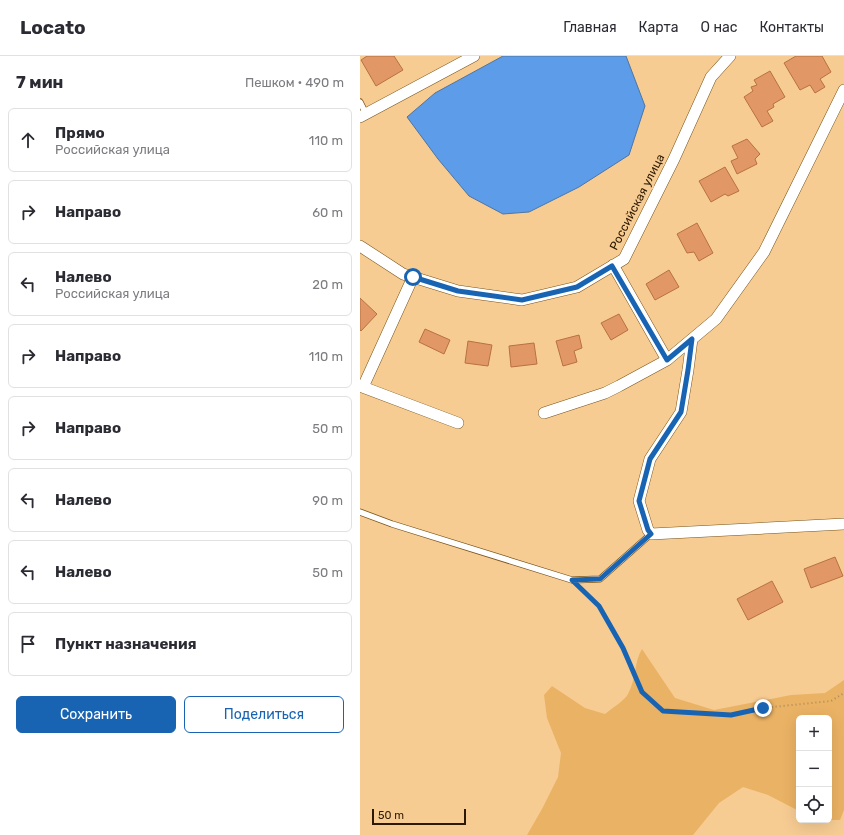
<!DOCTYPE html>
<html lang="ru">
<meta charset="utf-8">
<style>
:root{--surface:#fff;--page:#f7f7f7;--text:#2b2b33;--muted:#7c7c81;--line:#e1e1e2;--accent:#1864b3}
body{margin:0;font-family:Rubik,sans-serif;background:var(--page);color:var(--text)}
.controls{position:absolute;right:12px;bottom:12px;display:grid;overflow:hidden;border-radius:6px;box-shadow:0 4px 16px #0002}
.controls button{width:36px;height:36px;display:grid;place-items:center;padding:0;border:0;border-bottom:1px solid var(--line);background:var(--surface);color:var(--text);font:20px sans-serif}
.scale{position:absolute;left:12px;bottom:10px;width:94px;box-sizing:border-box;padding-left:4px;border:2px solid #2c1900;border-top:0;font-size:11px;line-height:14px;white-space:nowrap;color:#2c1900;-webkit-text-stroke:3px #f7cc93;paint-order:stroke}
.stop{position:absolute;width:12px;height:12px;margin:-9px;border:3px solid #1864b3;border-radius:50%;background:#fff}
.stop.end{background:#1864b3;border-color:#fff;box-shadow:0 1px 4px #0008}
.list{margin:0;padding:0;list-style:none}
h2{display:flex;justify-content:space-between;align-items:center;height:52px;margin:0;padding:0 16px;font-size:17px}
h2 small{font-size:13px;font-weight:400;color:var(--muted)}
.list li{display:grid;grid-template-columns:26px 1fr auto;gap:12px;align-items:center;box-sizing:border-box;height:64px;margin:0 8px 8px;padding:0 8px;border:1px solid var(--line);border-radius:6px}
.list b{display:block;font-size:15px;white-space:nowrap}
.list p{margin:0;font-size:13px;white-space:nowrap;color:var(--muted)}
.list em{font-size:13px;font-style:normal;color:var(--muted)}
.actions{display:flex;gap:8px;padding:12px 16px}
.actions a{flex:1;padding:9px 0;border:1px solid var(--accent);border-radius:6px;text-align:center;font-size:14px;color:var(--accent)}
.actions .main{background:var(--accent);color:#fff}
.icon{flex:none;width:22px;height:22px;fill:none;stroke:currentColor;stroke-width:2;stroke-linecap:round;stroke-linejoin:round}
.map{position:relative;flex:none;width:484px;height:779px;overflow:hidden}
header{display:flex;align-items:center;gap:24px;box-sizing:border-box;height:56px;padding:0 20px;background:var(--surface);border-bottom:1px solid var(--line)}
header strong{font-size:19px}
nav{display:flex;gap:22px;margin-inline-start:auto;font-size:14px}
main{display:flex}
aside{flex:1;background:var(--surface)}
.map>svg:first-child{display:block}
</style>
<header>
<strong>Locato</strong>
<nav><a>Главная</a><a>Карта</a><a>О нас</a><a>Контакты</a></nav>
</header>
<main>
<aside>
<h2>7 мин<small>Пешком · 490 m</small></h2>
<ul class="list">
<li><svg class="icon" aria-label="ahead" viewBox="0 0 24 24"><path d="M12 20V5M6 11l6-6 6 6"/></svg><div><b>Прямо</b><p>Российская улица</p></div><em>110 m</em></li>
<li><svg class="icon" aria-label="right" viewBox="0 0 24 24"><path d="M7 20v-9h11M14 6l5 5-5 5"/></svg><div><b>Направо</b></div><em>60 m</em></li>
<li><svg class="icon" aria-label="left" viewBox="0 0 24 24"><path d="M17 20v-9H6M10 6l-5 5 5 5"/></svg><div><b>Налево</b><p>Российская улица</p></div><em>20 m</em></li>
<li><svg class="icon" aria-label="right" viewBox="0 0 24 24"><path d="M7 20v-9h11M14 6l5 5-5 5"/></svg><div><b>Направо</b></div><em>110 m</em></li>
<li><svg class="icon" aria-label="right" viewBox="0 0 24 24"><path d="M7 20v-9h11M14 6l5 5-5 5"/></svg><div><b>Направо</b></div><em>50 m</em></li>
<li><svg class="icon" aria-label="left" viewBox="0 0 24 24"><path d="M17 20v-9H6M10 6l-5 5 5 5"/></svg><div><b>Налево</b></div><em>90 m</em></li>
<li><svg class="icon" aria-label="left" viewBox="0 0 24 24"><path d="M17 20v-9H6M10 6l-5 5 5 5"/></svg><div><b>Налево</b></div><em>50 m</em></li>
<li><svg class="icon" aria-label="arrive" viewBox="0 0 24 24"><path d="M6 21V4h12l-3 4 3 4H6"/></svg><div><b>Пункт назначения</b></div></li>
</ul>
<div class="actions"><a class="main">Сохранить</a><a>Поделиться</a></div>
</aside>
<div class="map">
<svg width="484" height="779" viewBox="0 0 484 779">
<rect width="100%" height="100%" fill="#f7cc93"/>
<path fill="#eab264" d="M282,593L315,642L354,654L431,639L465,637L484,624V754L480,764H469V662H439V755L408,739L383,731L359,747L333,779H167L182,753L198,721L201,697L187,662L184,639L192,630L225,652L245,658C251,653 265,644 268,638C276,624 274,606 282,593Z"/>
<path fill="#5c9ce9" stroke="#4e75a3" d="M143,0H266L285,50L269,99L219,131L169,156L143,158L109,140L78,103L47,61L75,37Z"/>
<path fill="#e19866" stroke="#b87141" d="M7,0H34L43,14L16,30L1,4Z
M436,0H462L471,16L460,23L465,31L455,37L450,29L440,34L424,7Z
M410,15L425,41L413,48L414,51L407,55L413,65L402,71L384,41L393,35L391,31L397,29L394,24Z
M387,83L400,98L395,103L397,108L377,118L371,105L378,102L372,90Z
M365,111L379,135L368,140L365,138L351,146L339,125Z
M337,167L353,197L339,205L334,196L327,197L317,178Z
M309,214L319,231L295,244L286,228Z
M0,242L17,258L1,275L0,274Z
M259,258L268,274L251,284L241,267Z
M65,273L90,284L84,298L59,286Z
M219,279L222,292L214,295L217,306L203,310L196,285Z
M108,285L132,289L128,310L105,307Z
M174,287L177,308L151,311L149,290Z
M475,501L483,520L451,532L444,513Z
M412,525L423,546L388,564L377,543Z"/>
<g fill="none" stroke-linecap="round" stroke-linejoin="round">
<defs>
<path id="service" d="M0,46L6,58
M0,456L32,468L212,524L240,523L291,478"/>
<path id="minor" d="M0,61L114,0
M0,190L43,218L98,235L162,244L217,231L264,203L314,103L351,21L370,0
M253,209L307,304
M332,283L328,314L321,356L290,403L279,445L288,474L291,478L484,468
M0,330L98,367
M3,331L53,221
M184,357L245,337L259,330L307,304L356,263L404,196L484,34"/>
</defs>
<use href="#service" stroke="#785318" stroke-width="7"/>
<use href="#minor" stroke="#785318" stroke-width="12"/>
<path stroke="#ae8b5e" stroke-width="2" stroke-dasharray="1 3" stroke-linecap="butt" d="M220,533L239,550L263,591L282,637L303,655L371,659L403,652L471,645L484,637"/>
<use href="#service" stroke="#fff" stroke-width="5.5"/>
<use href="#minor" stroke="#fff" stroke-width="11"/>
</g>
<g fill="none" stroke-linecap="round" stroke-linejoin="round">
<path stroke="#1864b3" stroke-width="5" d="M53,221L98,235L162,244L217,231L252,210L307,304L332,283L328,314L321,356L290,403L279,445L288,474L291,478L240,523L212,524L239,550L263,592L282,636L303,655L371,659L403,652"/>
</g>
<g text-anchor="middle" stroke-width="4" stroke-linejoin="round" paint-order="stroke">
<g font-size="12" fill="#2c1900" stroke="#f7cc93">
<text transform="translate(277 146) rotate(-63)" y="4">Российская улица</text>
</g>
</g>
</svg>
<div class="controls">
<button>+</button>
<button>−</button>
<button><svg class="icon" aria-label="locate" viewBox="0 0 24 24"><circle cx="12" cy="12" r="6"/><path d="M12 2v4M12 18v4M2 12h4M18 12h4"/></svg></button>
</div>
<div class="scale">50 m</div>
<div class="stop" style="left:53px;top:221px"></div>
<div class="stop end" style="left:403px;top:652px"></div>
</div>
</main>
